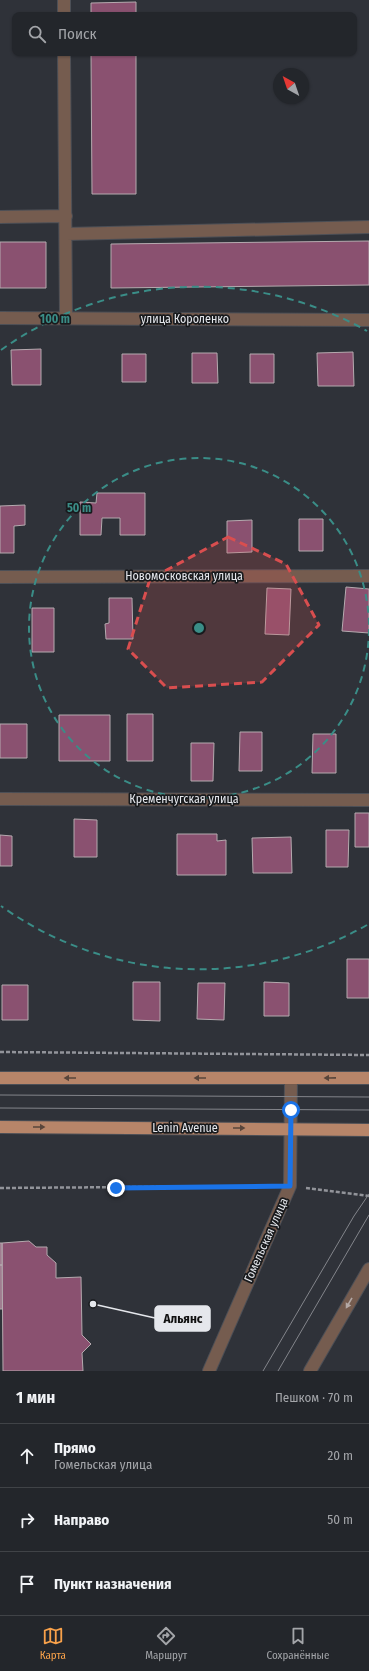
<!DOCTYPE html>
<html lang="ru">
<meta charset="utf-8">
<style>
:root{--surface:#23262b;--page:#2f3237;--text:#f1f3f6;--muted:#a3a5a9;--line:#404347;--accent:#f8a14a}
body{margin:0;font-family:"Fira Sans Condensed",sans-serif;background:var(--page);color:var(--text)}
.compass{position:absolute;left:273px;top:68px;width:36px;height:36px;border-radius:50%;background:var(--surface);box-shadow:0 1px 3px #0004;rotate:320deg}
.stop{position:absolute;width:12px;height:12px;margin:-9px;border:3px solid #1a73e8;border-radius:50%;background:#fff}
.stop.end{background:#1a73e8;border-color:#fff;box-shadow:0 1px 4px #0008}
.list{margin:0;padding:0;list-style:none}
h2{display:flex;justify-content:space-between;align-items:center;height:52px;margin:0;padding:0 16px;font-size:17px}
h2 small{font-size:13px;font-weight:400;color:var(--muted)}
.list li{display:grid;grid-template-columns:26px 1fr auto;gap:12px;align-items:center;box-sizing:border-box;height:64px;padding:0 16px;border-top:1px solid var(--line)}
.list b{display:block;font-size:15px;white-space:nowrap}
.list p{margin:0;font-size:13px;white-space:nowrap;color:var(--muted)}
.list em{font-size:13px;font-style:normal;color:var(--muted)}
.icon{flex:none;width:22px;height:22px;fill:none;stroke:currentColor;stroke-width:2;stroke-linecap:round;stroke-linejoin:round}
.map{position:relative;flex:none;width:369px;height:1371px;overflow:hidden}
.search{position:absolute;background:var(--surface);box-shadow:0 1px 3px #0004;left:12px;right:12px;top:12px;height:44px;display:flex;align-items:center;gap:10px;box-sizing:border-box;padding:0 14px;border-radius:8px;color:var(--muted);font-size:15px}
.sheet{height:244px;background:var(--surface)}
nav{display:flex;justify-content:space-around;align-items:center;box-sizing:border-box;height:56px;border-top:1px solid var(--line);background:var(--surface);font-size:11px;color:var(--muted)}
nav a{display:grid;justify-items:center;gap:2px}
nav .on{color:var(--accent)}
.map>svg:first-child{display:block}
</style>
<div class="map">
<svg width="369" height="1371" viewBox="0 0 369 1371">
<rect width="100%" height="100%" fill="#2f3239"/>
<path fill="#8a5170" stroke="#b5aaaf" d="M136,2V15H91V3Z
M91,53H136V194H92Z
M369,241V285L111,288V244Z
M0,242H46V288H0Z
M41,349V385H12L11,350Z
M353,352L354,386H318L317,353Z
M192,353H217L218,383H192Z
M122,354H146V382H122Z
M250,354H274V383H250Z
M97,493H145V535H120V518H102L101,535H80V502L96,503Z
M25,505V525L14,526V553H0V506Z
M299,519H323V551H299Z
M252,520V552L227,553V521Z
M346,587L369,589V633L342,631Z
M267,588L291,589L289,635L265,634Z
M109,598H132L133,639H106L105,624L109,623Z
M32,608H54V652H32Z
M127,714H153V761H127Z
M59,715H110V761H59Z
M0,724H27V758H0Z
M240,732H262V771H239Z
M313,734H336V773H312Z
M191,743H214L213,781H191Z
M355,813H369V847H355Z
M74,819L97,820V857H74Z
M326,830H349L348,867H326Z
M177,834H217V841L226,840V875H177Z
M0,835L12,836V866H0Z
M291,837L292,873H253L252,838Z
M347,959H369V998H347Z
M133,982H160V1021L133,1020Z
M264,982L289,983V1016H264Z
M198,983H225L224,1020L197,1019Z
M2,985H28V1020H2Z
M29,1241L36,1247H47V1255L56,1263V1278L81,1277L82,1335L91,1344L82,1353L83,1371H3L2,1243Z
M0,1243H2V1265H0Z
M0,1265H2V1309H0Z"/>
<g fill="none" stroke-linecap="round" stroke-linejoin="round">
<defs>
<path id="minor" d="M64,0V15
M64,53L66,318
M0,217L66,216
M66,234L369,227
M0,318L369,320
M0,577L369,576
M0,799L369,800
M209,1371L290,1186L291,1078
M310,1371L369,1269"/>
<path id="major" d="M0,1078H369
M0,1127L369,1130"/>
</defs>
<use href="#minor" stroke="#4c4f56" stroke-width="14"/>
<use href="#major" stroke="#4c4f56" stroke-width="14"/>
<path stroke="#92949a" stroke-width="2.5" stroke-dasharray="4 2" stroke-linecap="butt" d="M0,1052L369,1055
M0,1188L271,1186
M306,1188L369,1196"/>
<use href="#minor" stroke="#755c4f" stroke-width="12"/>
<use href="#major" stroke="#b78569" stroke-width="12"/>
<path stroke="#83858b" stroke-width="1" d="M0,1095L369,1097
M0,1108L369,1110
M263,1371L354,1216L369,1194
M278,1371L369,1215"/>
</g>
<defs><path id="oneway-solid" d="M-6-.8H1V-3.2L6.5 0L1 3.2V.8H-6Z"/></defs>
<g fill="#58453b">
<use href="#oneway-solid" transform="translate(70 1078) rotate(-180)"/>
<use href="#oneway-solid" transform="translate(200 1078) rotate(-180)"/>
<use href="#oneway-solid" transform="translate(330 1078) rotate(179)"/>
<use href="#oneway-solid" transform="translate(39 1127)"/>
<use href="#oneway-solid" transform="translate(239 1128)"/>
</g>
<use fill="#b3a8a5" href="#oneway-solid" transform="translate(349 1303) rotate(120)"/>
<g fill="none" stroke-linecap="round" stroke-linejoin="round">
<path stroke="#1a73e8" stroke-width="5" d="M116,1188L290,1186L291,1110"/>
</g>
<path fill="#d94e4f" fill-opacity="0.2" stroke="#d94e4f" stroke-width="3" stroke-dasharray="8 5" stroke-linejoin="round" d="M228,537L286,564L319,625L262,682L167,688L128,649L150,579Z"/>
<g fill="none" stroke="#3a8d87" stroke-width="2" stroke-dasharray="7 5">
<path d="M369 629A170 170 0 1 1 369 627"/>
<path d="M367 925A341 341 0 0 1 1 906M1 350A341 341 0 0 1 367 331"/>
</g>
<g text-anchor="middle" stroke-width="3.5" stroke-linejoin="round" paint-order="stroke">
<g font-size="12" fill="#e5e7ec" stroke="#181a1d">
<text x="185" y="323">улица Короленко</text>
<text x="184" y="580">Новомосковская улица</text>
<text x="184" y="803">Кременчугская улица</text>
<text x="185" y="1132">Lenin Avenue</text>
<text transform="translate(266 1240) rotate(-66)" y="4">Гомельская улица</text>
</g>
</g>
<circle cx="199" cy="628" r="6" fill="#3a8d87" stroke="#181a1d" stroke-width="2"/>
<g font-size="12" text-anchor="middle" font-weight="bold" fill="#3a8d87" stroke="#181a1d" stroke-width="3.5" stroke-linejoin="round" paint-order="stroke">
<text x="55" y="323">100 m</text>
<text x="79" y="512">50 m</text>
</g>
<path fill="none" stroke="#e5e7ec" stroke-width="1.5" d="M93 1304L155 1318"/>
<circle fill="#e5e7ec" stroke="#181a1d" stroke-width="1.5" cx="93" cy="1304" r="4"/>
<rect fill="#e5e7ec" stroke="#e5e7ec" stroke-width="1.5" x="155" y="1306" width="55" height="25" rx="4"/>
<g font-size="13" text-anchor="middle" font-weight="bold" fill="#111">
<text x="183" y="1323">Альянс</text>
</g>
</svg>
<svg class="compass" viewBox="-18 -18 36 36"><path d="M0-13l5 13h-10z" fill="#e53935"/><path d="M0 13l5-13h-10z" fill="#a3a5a9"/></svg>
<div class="stop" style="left:291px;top:1110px"></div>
<div class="stop end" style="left:116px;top:1188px"></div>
<div class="search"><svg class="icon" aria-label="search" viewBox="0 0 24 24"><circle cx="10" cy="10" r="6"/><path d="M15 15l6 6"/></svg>Поиск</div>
</div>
<section class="sheet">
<h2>1 мин<small>Пешком · 70 m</small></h2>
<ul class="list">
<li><svg class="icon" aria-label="ahead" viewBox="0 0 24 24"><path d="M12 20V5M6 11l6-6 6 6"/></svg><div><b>Прямо</b><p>Гомельская улица</p></div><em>20 m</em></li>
<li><svg class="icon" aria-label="right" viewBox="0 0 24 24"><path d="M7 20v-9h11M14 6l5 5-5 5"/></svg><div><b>Направо</b></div><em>50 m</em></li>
<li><svg class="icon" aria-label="arrive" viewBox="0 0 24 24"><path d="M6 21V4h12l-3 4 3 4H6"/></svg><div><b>Пункт назначения</b></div></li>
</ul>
</section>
<nav>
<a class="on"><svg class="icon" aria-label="map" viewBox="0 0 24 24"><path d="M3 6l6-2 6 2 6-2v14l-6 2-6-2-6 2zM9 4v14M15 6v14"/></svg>Карта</a>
<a><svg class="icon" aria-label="directions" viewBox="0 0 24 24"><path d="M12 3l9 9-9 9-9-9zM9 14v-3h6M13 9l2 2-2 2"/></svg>Маршрут</a>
<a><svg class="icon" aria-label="saved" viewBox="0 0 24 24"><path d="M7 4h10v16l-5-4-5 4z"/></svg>Сохранённые</a>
</nav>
